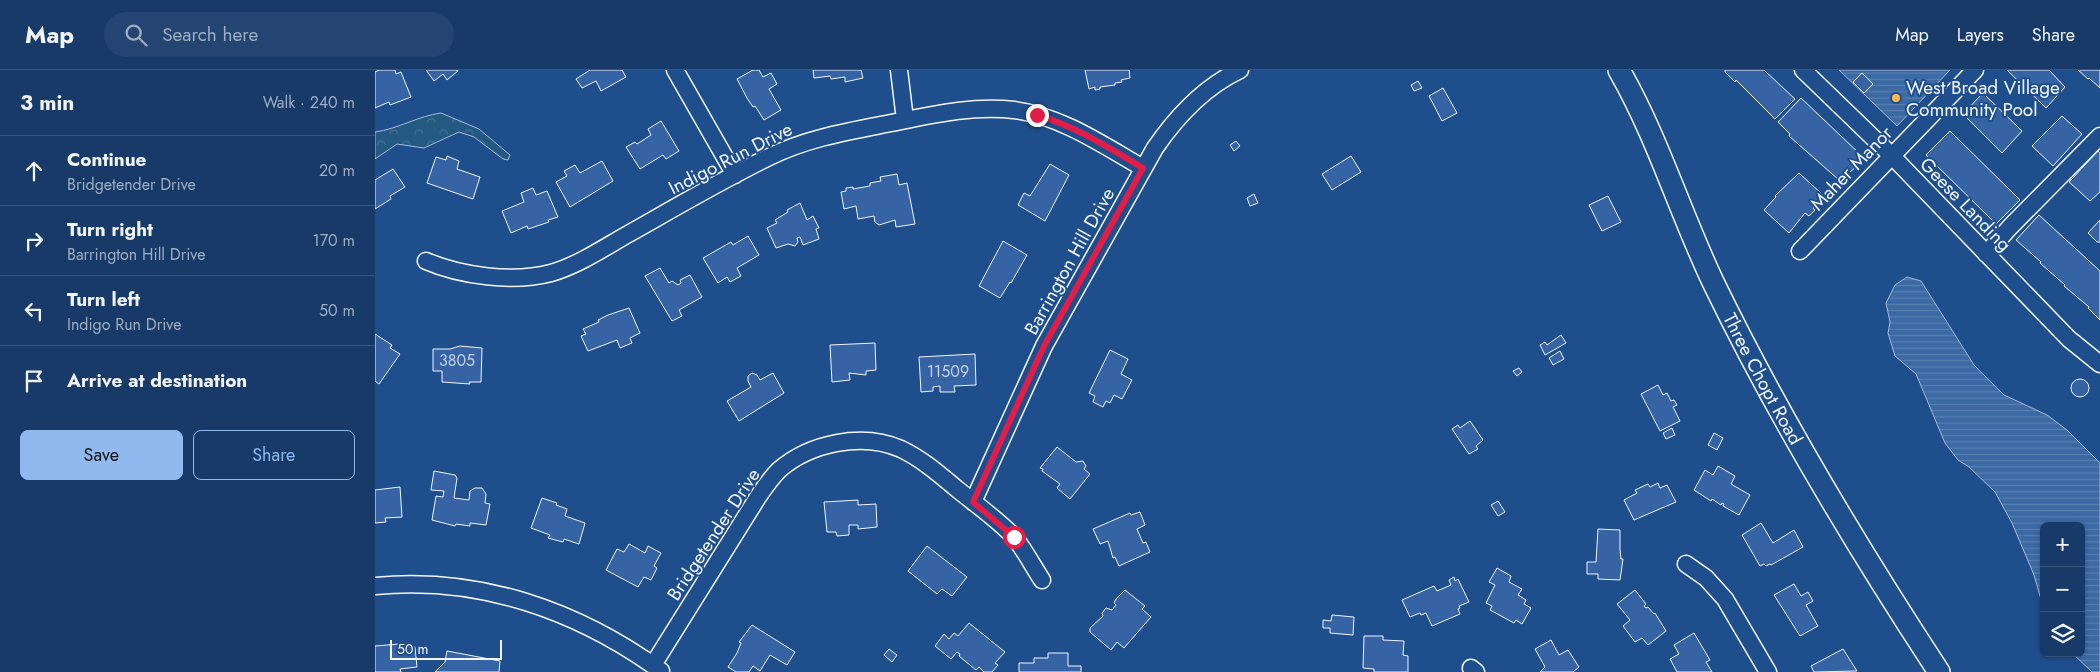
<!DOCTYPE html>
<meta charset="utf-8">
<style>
:root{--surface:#173a69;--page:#244571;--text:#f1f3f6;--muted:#9eadc0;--line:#36547d;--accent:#90b9f0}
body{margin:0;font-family:Jost,sans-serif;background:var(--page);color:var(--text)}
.controls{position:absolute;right:15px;bottom:15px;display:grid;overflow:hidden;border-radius:8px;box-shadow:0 1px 4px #0004}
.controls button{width:45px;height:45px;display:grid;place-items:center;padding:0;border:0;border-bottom:1px solid var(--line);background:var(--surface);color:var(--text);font:25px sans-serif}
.scale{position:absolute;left:15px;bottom:12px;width:112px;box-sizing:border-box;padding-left:5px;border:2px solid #f2f6ff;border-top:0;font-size:14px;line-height:18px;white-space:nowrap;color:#f2f6ff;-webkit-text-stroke:4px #1f4e8c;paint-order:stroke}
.stop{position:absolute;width:15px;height:15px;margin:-11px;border:4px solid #e11d48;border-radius:50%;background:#fff}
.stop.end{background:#e11d48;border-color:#fff;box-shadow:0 1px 5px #0008}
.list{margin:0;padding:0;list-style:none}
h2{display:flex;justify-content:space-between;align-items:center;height:65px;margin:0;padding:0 20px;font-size:21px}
h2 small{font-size:16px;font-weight:400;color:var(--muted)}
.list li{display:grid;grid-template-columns:32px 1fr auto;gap:15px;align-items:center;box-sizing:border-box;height:70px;padding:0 20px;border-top:1px solid var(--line)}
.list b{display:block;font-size:19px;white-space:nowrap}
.list p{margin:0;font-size:16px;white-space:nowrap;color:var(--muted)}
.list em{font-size:16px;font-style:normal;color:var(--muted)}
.actions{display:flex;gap:10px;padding:15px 20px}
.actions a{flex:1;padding:11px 0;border:1px solid var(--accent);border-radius:8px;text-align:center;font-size:18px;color:var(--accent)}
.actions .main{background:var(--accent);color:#111}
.icon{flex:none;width:28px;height:28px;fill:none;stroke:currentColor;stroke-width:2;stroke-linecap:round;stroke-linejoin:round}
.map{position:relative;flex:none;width:1725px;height:602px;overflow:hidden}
header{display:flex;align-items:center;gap:30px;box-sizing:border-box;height:70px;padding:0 25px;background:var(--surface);border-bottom:1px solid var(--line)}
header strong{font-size:24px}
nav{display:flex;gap:28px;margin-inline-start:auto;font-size:18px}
.search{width:350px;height:45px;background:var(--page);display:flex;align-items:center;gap:12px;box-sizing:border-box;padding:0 18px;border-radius:28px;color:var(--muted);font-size:19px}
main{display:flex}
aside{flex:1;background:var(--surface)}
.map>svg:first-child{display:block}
</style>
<header>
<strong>Map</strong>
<div class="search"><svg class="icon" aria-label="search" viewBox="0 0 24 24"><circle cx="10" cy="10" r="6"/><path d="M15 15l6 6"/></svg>Search here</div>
<nav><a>Map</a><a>Layers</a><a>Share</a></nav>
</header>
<main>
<aside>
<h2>3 min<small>Walk · 240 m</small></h2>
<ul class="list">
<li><svg class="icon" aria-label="ahead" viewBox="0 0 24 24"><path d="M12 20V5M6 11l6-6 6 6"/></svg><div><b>Continue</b><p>Bridgetender Drive</p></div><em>20 m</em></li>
<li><svg class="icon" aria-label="right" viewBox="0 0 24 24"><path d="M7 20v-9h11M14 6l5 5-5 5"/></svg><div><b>Turn right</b><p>Barrington Hill Drive</p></div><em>170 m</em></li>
<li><svg class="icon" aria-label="left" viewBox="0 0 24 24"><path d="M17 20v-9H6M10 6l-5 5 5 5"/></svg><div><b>Turn left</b><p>Indigo Run Drive</p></div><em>50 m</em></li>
<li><svg class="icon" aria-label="arrive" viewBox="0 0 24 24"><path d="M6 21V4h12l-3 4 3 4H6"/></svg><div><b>Arrive at destination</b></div></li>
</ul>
<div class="actions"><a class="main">Save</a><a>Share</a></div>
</aside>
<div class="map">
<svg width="1725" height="602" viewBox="0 0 1725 602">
<defs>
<pattern id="forest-crowns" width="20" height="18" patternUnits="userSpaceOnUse" patternTransform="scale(1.25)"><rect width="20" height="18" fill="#245a82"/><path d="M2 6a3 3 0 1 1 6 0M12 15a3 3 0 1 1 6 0" fill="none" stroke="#447295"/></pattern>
<pattern id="water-rules" width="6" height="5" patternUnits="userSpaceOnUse" patternTransform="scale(1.25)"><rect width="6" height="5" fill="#3b69a3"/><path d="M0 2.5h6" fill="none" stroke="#587fb1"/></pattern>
</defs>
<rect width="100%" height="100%" fill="#1f4e8c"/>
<path fill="url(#forest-crowns)" stroke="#a8bbd7" d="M66,43L104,59L135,85L133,90L128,89L99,67L84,62L49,78L22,74L0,89V62C23,59 43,46 66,43Z"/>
<path fill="url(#water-rules)" stroke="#a8bbd7" d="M1464,0H1575L1522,56Z
M1532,207L1546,211L1599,295L1629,325L1672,345L1692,360L1725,393V602H1717L1697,583H1706V456H1669V540L1659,505L1637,453L1620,422L1594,397L1583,390L1570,373L1541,304L1520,286L1513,263L1515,252L1511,233L1520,215Z"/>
<path fill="#3563a3" stroke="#f2f6ff" d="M4,0H20L21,4L26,2L36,27L15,35L14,32L0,38V2Z
M51,0H82L83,1L72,10L68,4L59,11Z
M215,0H247L251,7L226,21L221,11L207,18L201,9Z
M378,0H384L388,7L396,3L402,14L394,19L406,40L389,50L380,36L378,37L372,28L362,9Z
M438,0H486L488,8L470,12V7L456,9L455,6L439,8Z
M710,0H754L755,8L746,10L747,12L740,13V15L725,17V19L720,20V17L714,19Z
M1350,0H1389L1420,29L1400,49L1361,10L1360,12L1350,2Z
M1632,0H1674L1690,17L1671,38Z
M1703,0H1725V18L1714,8L1713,9Z
M1487,3L1498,14L1489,23L1478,12Z
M1043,11L1047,18L1039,21L1036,15Z
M1068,18L1082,43L1067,51L1054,26Z
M1608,23L1647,61L1627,83L1588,44Z
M1426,28L1487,86L1477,95L1480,98L1475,102L1473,100L1464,110L1414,66L1415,64L1403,52Z
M1687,46L1707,64L1678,96L1657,76Z
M286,51L304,81L291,89L288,85L265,99L251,77L260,72L262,74L276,65L273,59Z
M1575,61L1645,130L1621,154L1551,85Z
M861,71L865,76L859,81L855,75Z
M1723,81L1725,83V122L1715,131L1694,112Z
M72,86L84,91L82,99L105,107L98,129L52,113L61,87L71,90Z
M976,86L986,102L957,120L947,104Z
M227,91L238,111L195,137L181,112L192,106L189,101L200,95L205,103Z
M675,94L694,105L670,151L643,135L649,123L655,126Z
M18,99L30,117L15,126L16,129L0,139V110Z
M1424,103L1449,126L1438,138L1440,140L1434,146L1430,143L1414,163L1389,140L1401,127L1400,126Z
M522,104L524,115L532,113L540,154L521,157L520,150L504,155L500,152L499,146L483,149L481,136L469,139L466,122L471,121V118L478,117V119L495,116V113L506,111L505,107Z
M158,118L161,125L172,121L183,147L173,150L174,152L153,159L152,156L136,163L127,141L149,132L146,123Z
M879,124L883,133L875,136L872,128Z
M1233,126L1246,152L1227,161L1214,135Z
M425,133L432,150L438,146L444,158L441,159L444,169L428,175L425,167L422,168L423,172L420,176L413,174L401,178L392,158L402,153L400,150L413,142L412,140Z
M1664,145L1725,201V250L1713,238L1714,237L1689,216L1690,215L1665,193L1666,192L1641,170Z
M1725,150V172H1722L1713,163Z
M373,166L384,185L362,198L366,206L355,212L352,207L343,213L328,188L356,172L358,175Z
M628,171L652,185L636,213L635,212L625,228L604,216Z
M285,198L294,213L297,211L303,215L306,213L305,210L315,205L327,227L304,240L307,246L297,251L270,206Z
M254,238L265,263L255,268L257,273L245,278L242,270L213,281L206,266L211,264L208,259L224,252L223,250L233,245Z
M0,264L17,275L15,278L25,284L4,314L0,311Z
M1186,265L1191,273L1170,285L1165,275L1170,272L1172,275Z
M500,273L501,300L491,301V305L474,303L475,310L457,312L455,275Z
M85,276L107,278L106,312H94L95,314L67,312V301H58V279H75Z
M735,280L753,289L746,304L757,310L747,329L739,325L735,333L731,331L728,337L718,332L720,326L714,323Z
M1185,281L1189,289L1178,295L1174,288Z
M600,284L601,315L579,316L580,322H565V316L558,317V321L546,322L544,287Z
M1144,298L1147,302L1142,306L1138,301Z
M377,303L382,305L385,310L398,303L409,323L364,351L352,331L376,317L373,311V306Z
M1696 318a9 9 0 1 1 18 0a9 9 0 1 1-18 0Z
M1283,315L1288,325L1292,323L1296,331L1299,330L1302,335L1298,337L1305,351L1285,361L1266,324Z
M1095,351L1108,370L1101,376L1103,379L1094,384L1077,359L1083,355L1085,358Z
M1297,358L1300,365L1291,369L1288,363Z
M1339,363L1348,368L1342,380L1333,375Z
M682,377L701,392L708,391L711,396L709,399L715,404L695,429L682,418L685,414L667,401L668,399L665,398Z
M1343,396L1360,406L1356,414L1375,425L1364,445L1348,436L1349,434L1347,433L1346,435L1337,429L1336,431L1319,420L1330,400L1338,405Z
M59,401L80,405L82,408L79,428L94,430L95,421L100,418H107L111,424L110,433L115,434L111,455L95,453V456L81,454L80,456L57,450L61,426L68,427L69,421L56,420Z
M1283,413L1285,418L1292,415L1301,432L1259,450L1249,430L1262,423L1260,420L1273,414L1275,417Z
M25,417L27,447L10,448L11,452L0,453V420Z
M167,428L182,433L181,435L192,439L190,446L210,453L204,474L189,469L188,472L173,468L175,465L156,458Z
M483,430V435L501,434L502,457L483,459V455H474V465L462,466L461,462H452L449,432Z
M1123,431L1130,442L1123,446L1116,435Z
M765,442L770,455L762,459L768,473L771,472L775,482L744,496L740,487L738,488L733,471L725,474L718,459L755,443L756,445Z
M1386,453L1398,473L1419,460L1428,477L1396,495L1395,494L1391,496L1389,494L1385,496L1367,465Z
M1223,459L1245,460V480L1246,489H1248L1245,510L1223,509V504H1212V492H1221Z
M254,474L270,483L273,476L286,483L279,496L282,498L276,510L269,507L263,517L231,500L242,479L249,482Z
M552,476L592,507L577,526L567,519L562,524L533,501Z
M1122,498L1136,506L1134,512L1147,519L1143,525L1151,530L1149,534L1156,538L1147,554L1141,550L1139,553L1115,540L1117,536L1111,533L1120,515L1114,512Z
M1079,507L1080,511L1083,509L1094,532L1084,536L1085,538L1083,539L1085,544L1057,556L1051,543L1046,545L1045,543L1035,547L1027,530L1059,516L1062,521L1076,515L1074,510Z
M1419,514L1426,526L1433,522L1438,531L1431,535L1443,556L1425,566L1399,525Z
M750,520L770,536L767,539L776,547L749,578L742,572L736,580L715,562V558L728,546L727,543L731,538L737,540L741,535L739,533L741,529Z
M1260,520L1271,534L1269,536L1271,538L1273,537L1279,544L1280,543L1291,561L1273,575L1267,568L1260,572L1248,556L1255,550L1242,534Z
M957,545L979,547L978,565L955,563V558H948V550L956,551Z
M594,553L630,582L620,593L623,595L617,602H609L604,597L601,600L584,586L585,584L582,582L576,589L560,576L569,564L574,569L579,563L583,566Z
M377,555L420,582L412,595L395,585L385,601L378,596L374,602H361L353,597L362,583L366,573L364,572Z
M1319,563L1335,590L1331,592L1337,602H1302L1295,589L1304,584L1299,575Z
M989,566H1008V570L1029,571L1028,585L1033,586V602H999V599L988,598Z
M1176,570L1184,585L1193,580L1204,597L1198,602H1165L1170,597L1160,579Z
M24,574V578L40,577L42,597L25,599L26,602H0V576Z
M514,579L522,585L517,592L509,585Z
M1468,579L1482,601L1439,602L1436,596Z
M72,581L125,591L124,602H60L70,592Z
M673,583H693V596H706V602H644V593H659V588H673Z"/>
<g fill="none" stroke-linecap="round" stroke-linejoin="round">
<defs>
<path id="minor" d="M300,0L360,105
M524,0L530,50
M1428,0L1516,85L1694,269L1725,294
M1425,181L1600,0
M1611,184L1635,157L1725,66
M51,191C86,206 138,213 176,203C204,195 230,177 255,163C301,137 347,110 394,87C432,68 475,61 516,53C556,45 598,35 639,40C686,46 728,75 768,98
M598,432L669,276L780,78C802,46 829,17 865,0
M1311,494L1331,508L1350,529L1393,602
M0,516C104,506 202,540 286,601
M278,595L383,427C389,418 396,408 404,400C435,373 487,362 526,379C547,389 564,404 582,419C598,432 627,453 640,468C650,481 658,496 667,510
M1096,598L1101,602"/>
<g id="major">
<path id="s1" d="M1244,0C1283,68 1305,143 1339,214C1404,348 1482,477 1564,602"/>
</g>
</defs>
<use href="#minor" stroke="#f2f6ff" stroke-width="19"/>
<use href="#major" stroke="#f2f6ff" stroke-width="24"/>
<use href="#minor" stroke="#1f4e8c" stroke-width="16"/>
<use href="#major" stroke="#1f4e8c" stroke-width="21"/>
</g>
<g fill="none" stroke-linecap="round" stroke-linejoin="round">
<path stroke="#e11d48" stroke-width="6" d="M639,467L598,432L669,276L768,98C734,78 700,56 662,45"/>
</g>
<circle fill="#ffb74d" stroke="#1f4e8c" stroke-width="2" cx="1521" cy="28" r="5"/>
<g text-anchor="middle" stroke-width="4" stroke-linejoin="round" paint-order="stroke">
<g font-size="16" fill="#c3d1e8">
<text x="82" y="296">3805</text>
<text x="573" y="307">11509</text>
</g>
<g font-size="19" fill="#f2f6ff" stroke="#1f4e8c" text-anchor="start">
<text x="1531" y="24">West Broad Village<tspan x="1531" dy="22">Community Pool</tspan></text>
</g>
<g font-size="19" fill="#f2f6ff" stroke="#1f4e8c">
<text transform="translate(355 88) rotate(-27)" y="7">Indigo Run Drive</text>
<text transform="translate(1476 98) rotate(-46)" y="7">Maher Manor</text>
<text transform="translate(1591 134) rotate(46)" y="7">Geese Landing</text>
<text transform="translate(694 191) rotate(-61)" y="7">Barrington Hill Drive</text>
<text dy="7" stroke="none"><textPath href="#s1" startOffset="341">Three Chopt Road</textPath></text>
<text transform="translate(338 464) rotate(-57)" y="7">Bridgetender Drive</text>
</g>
</g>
</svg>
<div class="controls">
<button>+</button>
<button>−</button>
<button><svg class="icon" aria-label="layers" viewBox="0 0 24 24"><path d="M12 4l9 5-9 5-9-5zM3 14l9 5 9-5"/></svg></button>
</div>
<div class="scale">50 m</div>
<div class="stop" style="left:639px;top:467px"></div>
<div class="stop end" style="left:662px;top:45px"></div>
</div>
</main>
